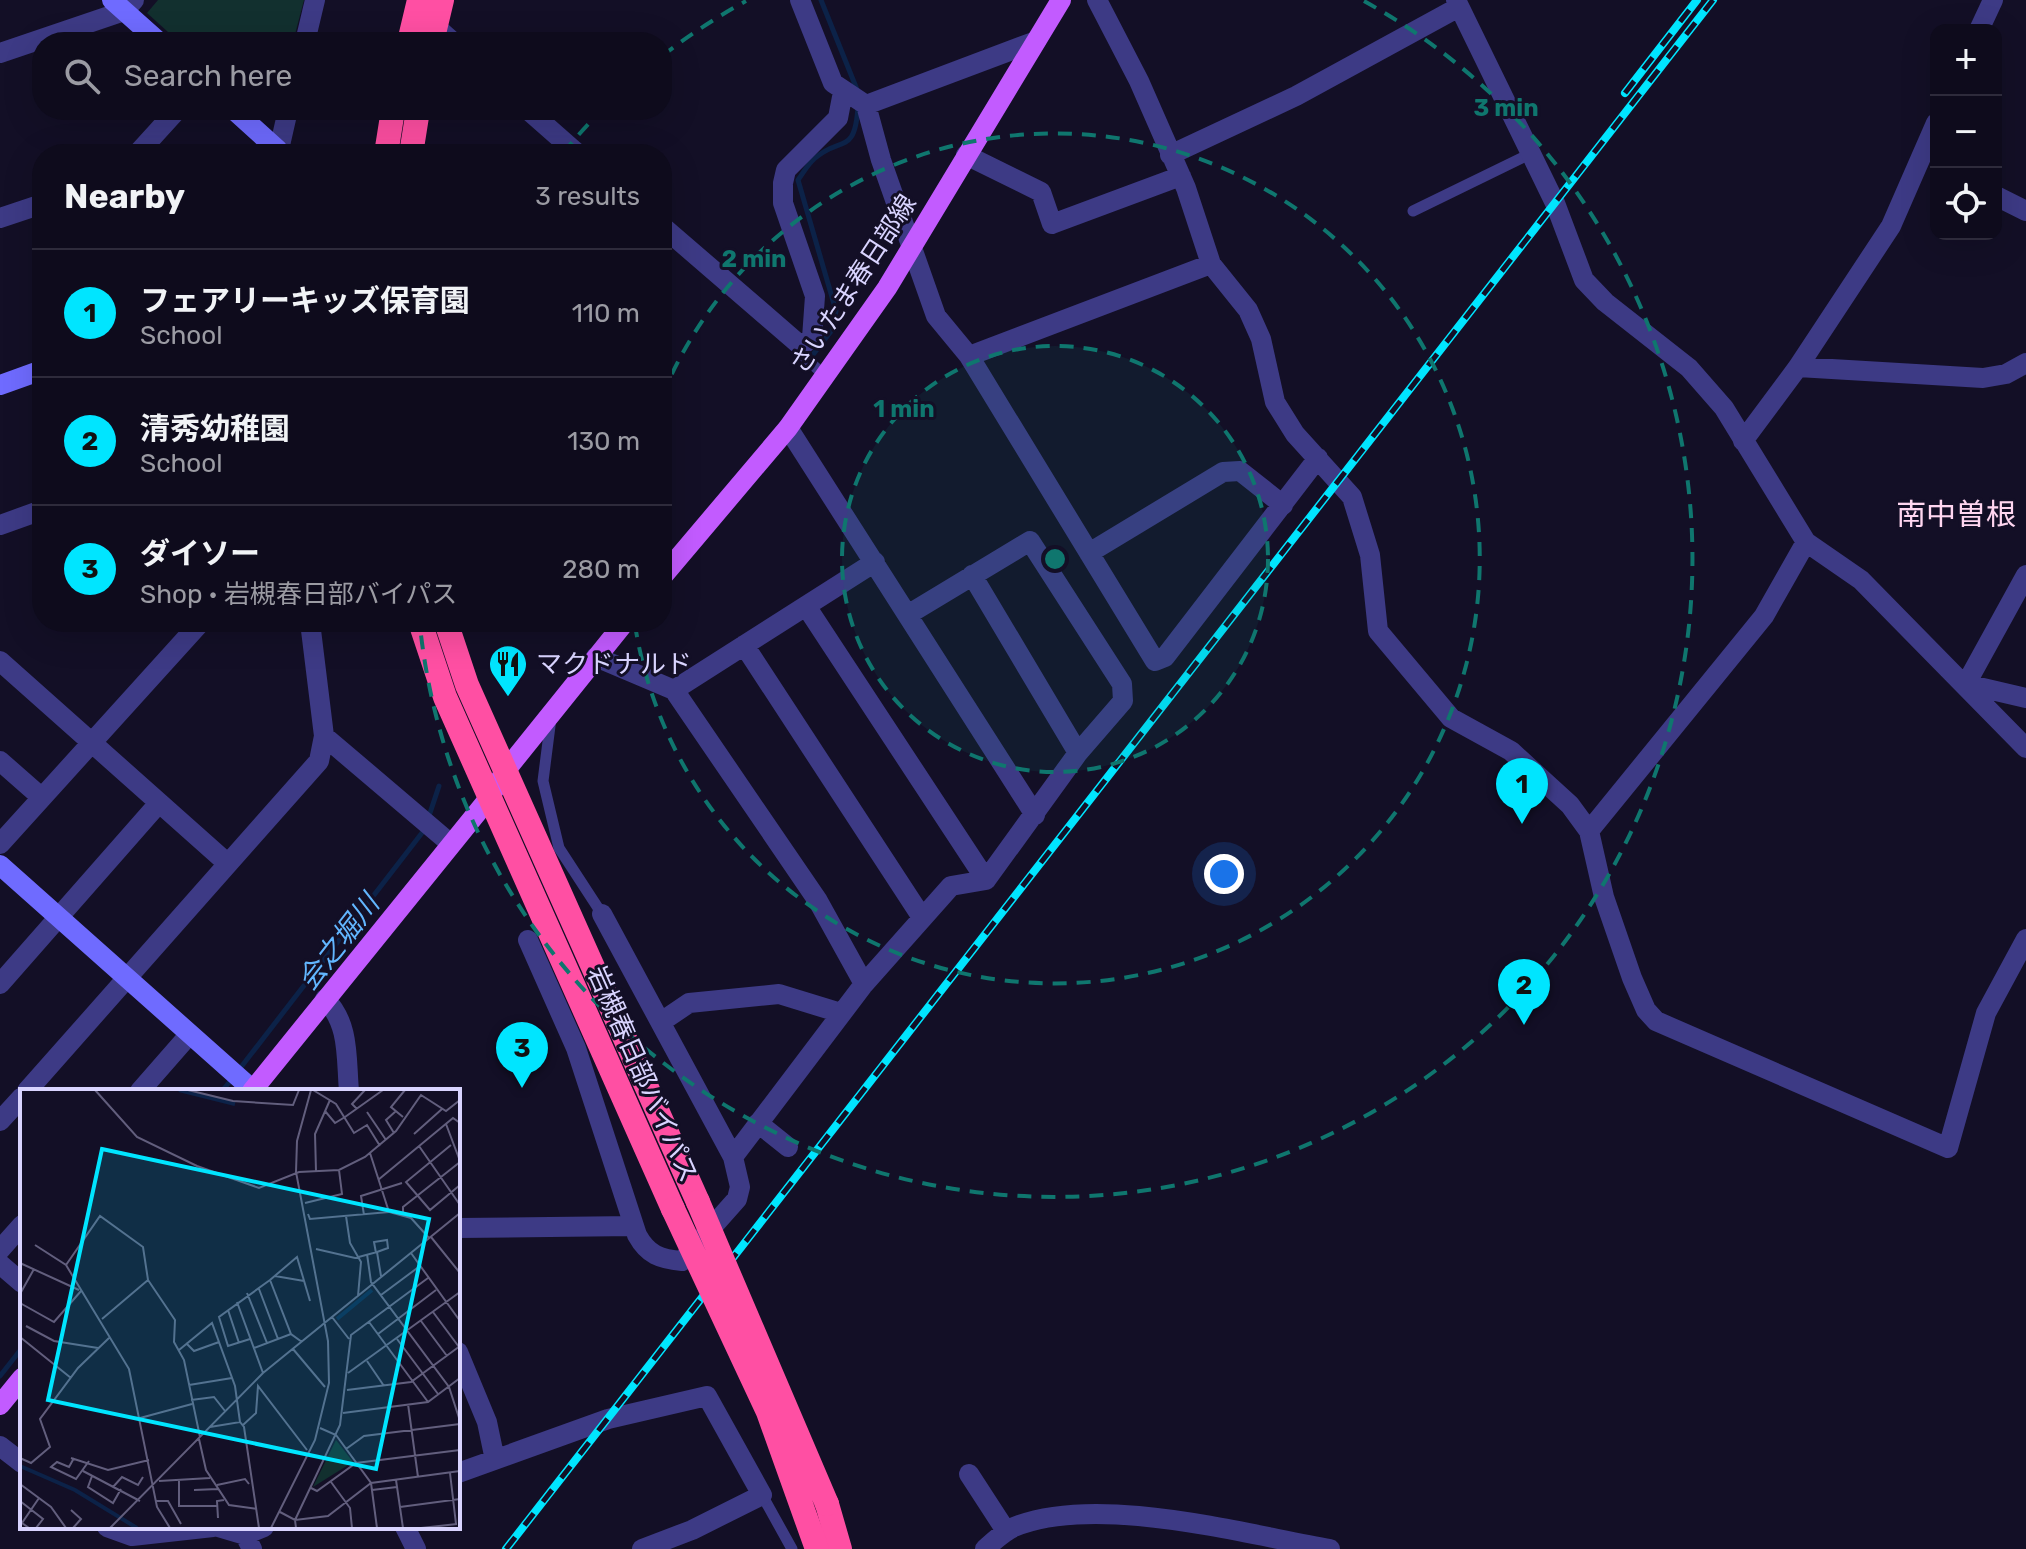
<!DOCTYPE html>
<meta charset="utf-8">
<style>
:root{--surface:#0e0b1c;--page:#171425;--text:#f1f3f6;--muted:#9b9ba3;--line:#2e2b3b;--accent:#00e5ff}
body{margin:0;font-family:Rubik,"Noto Sans JP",sans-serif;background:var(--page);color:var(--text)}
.controls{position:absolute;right:24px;top:24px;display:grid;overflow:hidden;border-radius:16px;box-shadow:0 8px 32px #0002}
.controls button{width:72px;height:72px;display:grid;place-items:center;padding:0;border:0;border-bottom:2px solid var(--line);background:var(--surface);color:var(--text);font:40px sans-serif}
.you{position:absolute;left:1224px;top:874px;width:28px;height:28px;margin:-20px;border:6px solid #fff;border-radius:50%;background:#1a73e8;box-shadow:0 0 0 12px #1a73e833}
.badge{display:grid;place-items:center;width:52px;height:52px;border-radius:50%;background:var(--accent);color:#111;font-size:26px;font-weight:700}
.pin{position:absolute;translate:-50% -66px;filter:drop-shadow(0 2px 4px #0008)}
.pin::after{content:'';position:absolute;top:42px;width:28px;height:24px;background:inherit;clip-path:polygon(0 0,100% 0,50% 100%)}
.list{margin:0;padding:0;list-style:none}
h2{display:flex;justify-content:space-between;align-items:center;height:104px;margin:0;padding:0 32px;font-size:34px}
h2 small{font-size:26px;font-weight:400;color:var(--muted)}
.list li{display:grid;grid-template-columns:52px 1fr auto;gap:24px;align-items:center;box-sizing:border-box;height:128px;padding:0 32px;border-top:2px solid var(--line)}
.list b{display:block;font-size:30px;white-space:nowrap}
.list p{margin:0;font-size:26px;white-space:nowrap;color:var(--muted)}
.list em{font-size:26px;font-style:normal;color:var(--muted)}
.icon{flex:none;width:44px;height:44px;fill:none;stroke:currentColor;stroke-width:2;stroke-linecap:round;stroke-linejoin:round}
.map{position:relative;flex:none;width:2026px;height:1549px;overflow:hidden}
.search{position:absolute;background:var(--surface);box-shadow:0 8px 32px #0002;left:32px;top:32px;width:640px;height:88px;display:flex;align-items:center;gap:20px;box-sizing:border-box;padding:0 28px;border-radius:32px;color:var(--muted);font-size:30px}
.panel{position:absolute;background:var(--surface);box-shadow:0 8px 32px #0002;left:32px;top:144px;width:640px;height:488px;border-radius:32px}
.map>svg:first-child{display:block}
</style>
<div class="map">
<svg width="2026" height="1549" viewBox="0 0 2026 1549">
<rect width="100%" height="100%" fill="#130f26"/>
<path fill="#12302f" d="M158,0H304L293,42H179L147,13Z"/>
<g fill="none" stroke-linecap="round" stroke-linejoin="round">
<path stroke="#0c2248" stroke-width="5" d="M821,0L858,92
M812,356L832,330L836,311L798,180C803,173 808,164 814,159C840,135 855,157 858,106
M428,819L439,786
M238,1071L425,829
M222,1091L232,1079
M0,1376L22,1348"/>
<path stroke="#3d3a85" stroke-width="11" d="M1413,211L1528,155
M801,346L799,352L825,376
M551,718L543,781L559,848L602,914
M762,1495L792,1549"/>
<path stroke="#3d3a85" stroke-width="20" d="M800,0L833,83L866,105L1036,41
M1097,0L1139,81L1186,188L1211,264L1248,310L1261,339L1275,402L1295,434L1352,497L1370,555L1378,631L1451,718L1511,751L1570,805L1589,831L1604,897L1632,978L1646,1010L1656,1021L1948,1148L1986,1013L2026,939
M1456,0L1555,203L1584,280L1605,302L1689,368L1724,408L1806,542L1861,580L2026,748
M436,27L453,42
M1979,30L1993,0
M305,42L315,0
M0,53L124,11L134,0
M866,105L881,160L936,316L969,356L1155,661L1165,657L1318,458
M528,110L578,154
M137,154L177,110
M278,154L288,110
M966,155L1041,192L1052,224L1181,176
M1170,155L1296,96L1459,7
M1996,196L2026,211
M0,218L42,204
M662,226L801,346L812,338L815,296L783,203V183L786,170L838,118L843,92
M969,356L1211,264
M1798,367L1983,378L2006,374L2026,363
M788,428L1035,815
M1743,441L1798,367L1891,226L1936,123
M0,525L42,510
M1089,553L1223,472L1240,471L1283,505
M972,575L1078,753
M806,606L986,880
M744,645L921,916
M596,657L674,690L818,901L864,984L951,886L986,880L1078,753L1123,701L1122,684L1030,541L909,614
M0,661L227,863
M1966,684L2026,575
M1966,684L2026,698
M674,690L875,562
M324,736L451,844
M0,761L41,797
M1589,831L1764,616L1806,542
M0,844L201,622
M602,914L733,1157L864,984
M528,940L576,1048L637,1235C648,1255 660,1259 682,1261L737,1199L740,1187L733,1157
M0,984L159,803
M325,999C350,1024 346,1058 349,1091
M661,1022L689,1003L779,994L841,1013
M27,1091L319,761L324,736L310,622
M140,1091L189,1035
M0,1121L22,1097
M758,1123L788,1147
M458,1228L634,1226
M0,1250L22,1225
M0,1264L22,1283
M458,1352L487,1422L495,1460
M0,1446L22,1463
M458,1473L608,1419L707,1396L762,1495L692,1530L642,1549
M969,1474L1006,1531
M107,1527L132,1536L213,1527
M218,1527L245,1535L252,1549
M405,1527L416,1549
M245,1535L264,1527
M985,1549C994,1541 1003,1532 1014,1527C1097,1493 1243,1534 1330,1549"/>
<path stroke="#6f6bff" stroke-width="20" d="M112,0L159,42
M234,110L278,150
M0,385L42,370
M0,865L253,1090"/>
<path stroke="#c25bff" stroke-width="20" d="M662,577L788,428L887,288L1061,0
M252,1091L489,798L506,770L625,622
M0,1405L22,1378"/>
<path stroke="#ff4fa3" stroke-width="24" d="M409,42L419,0
M432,42L442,0
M386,154L393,110
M411,154L418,110
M420,622L445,697L673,1209
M446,622L467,685L698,1202
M827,1504L840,1549"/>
<defs>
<path id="rail" d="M1625,93L1697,0
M506,1549L1713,0"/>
</defs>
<use href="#rail" stroke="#00e5ff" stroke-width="8"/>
<use href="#rail" stroke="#130f26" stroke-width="5" stroke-dasharray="15" stroke-linecap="butt"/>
<path stroke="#ff4fa3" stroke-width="24" d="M698,1202L827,1504
M673,1209L768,1412L817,1549"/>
</g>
<circle cx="1055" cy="559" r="213" fill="#0f766e" fill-opacity=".12"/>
<g fill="none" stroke="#0f766e" stroke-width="4" stroke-dasharray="14 10">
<circle cx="1055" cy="559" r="213"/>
<path d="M662 396A425 425 0 1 1 635 625"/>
<path d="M563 153A638 638 0 0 1 600 112M662 56A638 638 0 0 1 746 1M1364 1A638 638 0 1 1 420 626"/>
</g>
<defs>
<symbol id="restaurant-pin" viewBox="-11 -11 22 30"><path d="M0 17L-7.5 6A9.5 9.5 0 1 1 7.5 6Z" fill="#00e5ff" stroke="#130f26"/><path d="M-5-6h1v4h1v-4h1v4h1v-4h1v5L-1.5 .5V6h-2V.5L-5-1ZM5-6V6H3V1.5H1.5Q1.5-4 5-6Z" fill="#111"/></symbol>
</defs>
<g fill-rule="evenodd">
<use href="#restaurant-pin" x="486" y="642" width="44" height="60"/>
</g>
<g text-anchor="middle" stroke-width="6" stroke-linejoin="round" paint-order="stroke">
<g font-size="26" fill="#d9d4ff" stroke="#130f26">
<text transform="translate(853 284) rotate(-57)" y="9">さいたま春日部線</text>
<text transform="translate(643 1074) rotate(66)" y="9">岩槻春日部バイパス</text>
</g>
<g font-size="26" fill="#d9d4ff" stroke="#130f26" text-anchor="start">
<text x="536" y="673">マクドナルド</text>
</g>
<g font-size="28" font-style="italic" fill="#62b6ff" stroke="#130f26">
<text transform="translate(338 942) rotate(-52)" y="10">会之堀川</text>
</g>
<g font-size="30" fill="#ffd6f0" stroke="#130f26">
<text x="1956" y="525">南中曽根</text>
</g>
</g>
<g transform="translate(20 1089)">
<rect width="440" height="440" fill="#130f26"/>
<path d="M316,351L333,373L293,398Z" fill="#12302f"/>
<path fill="none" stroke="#0c2248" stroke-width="4" d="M159,1L215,15M317,230L352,201M0,377L55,401L117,439"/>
<path fill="none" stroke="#625e7d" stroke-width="2" d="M75,1L117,48L177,77L239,99L279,83L319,81L345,68L376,42L401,6L426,22L440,11M168,1L213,12L273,16L279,1M293,1L316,15L334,44L347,36L360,57M337,20L332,15L345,1M305,22L315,34L325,28M347,23L366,51M325,28L363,1M383,28L371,18L385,1M426,35L440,72M374,44L366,31L376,22M394,45L422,20M431,56L386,93L410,121L440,96M399,57L440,116M350,64L369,123L391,129L409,149M296,82L295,45L310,11M358,91L433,29L440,34M285,114L322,105L319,81M288,125L290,130L369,123M344,126L341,107L382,94M383,126V118L440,73M326,127L330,154L341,173L338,207M411,148L440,184M15,156L46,176L109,280L137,418L150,439M296,160L335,169L357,163L361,187M356,164L354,153L367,151L368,159L357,163M391,164L440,232M347,165L351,193L429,298L440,332M0,174L59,201M46,176L80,127L123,158L128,191L155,231L154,253L164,271L180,348M255,187L284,192M250,191L277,168L290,212M239,200L258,250M227,204L247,254M0,205L14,180M361,206L400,177M217,213L243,284M0,214L34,233L61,202M208,221L219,254M413,223L439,258M312,228L329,250M82,230L128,191M401,232L427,267M349,233L408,313M6,237L34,252L78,259M358,245L416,201M0,248L51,289M230,250L208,257L199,228L250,191L271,245L282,253M377,250L418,305M166,254L174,262L199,253M234,259L271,245M273,260L305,298M159,261L192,234L215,297L220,333M347,272L364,297M328,284L440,203M169,296L212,289M327,301L391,293L440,257M171,311L194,308L205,322M388,315L398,388M323,324L408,313L440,289M120,329L172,315M223,336L236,324L238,297L287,361M190,338L220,333L224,338L239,439M300,339L316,346L351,394L357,439M179,350L186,381L209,416L237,420M326,360L344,347L440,335M0,369L11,374L30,358L20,330L58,279L89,249M51,369L88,381L129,371M54,369L49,378L37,373L31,378L56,390L69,372M63,382L120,412M430,384L436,435M72,387L68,398L93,414L101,400M159,391V417H197M376,391L383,439M139,392L190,389M311,393L330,419L332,439M0,395L31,418L46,439M197,396L225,390L229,395M93,398L102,388L118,396L123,388M291,399L297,402L336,374L440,361M174,401L198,400M352,401L377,398M0,412L23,430L16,439M136,412H148L161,435M380,418L440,410M51,421L61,430L53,439M260,423L275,431L308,427L351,394L440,382M198,429L197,412L204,411M9,439L2,434L19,409M90,439L243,284L440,124M251,439L295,351L309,294L308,252L276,83L277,52L291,1M276,439L275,431L320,336L331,246L408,189M401,439L437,435"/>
<path fill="#00e5ff" fill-opacity="0.15" stroke="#00e5ff" stroke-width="4" d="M82,60L409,130L356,380L28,311Z"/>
<rect width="440" height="440" fill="none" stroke="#d9d4ff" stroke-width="4"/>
</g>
<circle cx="1055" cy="559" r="12" fill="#0f766e" stroke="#130f26" stroke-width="4"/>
<g font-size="24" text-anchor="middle" font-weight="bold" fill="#0f766e" stroke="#130f26" stroke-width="6" stroke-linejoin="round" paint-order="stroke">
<text x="1506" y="116">3 min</text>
<text x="754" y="267">2 min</text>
<text x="904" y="417">1 min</text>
</g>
</svg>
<div class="controls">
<button>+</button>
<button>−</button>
<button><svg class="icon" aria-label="locate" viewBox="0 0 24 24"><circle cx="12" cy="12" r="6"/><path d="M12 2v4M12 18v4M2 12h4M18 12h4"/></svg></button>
</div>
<div class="you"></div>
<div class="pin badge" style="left:1522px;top:824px">1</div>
<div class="pin badge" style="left:1524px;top:1025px">2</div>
<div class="pin badge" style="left:522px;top:1088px">3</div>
<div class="search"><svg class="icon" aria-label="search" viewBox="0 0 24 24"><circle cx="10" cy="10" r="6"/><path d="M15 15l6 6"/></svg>Search here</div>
<section class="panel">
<h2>Nearby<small>3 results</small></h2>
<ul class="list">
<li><span class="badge">1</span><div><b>フェアリーキッズ保育園</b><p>School</p></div><em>110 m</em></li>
<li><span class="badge">2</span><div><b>清秀幼稚園</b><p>School</p></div><em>130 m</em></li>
<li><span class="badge">3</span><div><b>ダイソー</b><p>Shop · 岩槻春日部バイパス</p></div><em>280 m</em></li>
</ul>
</section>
</div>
